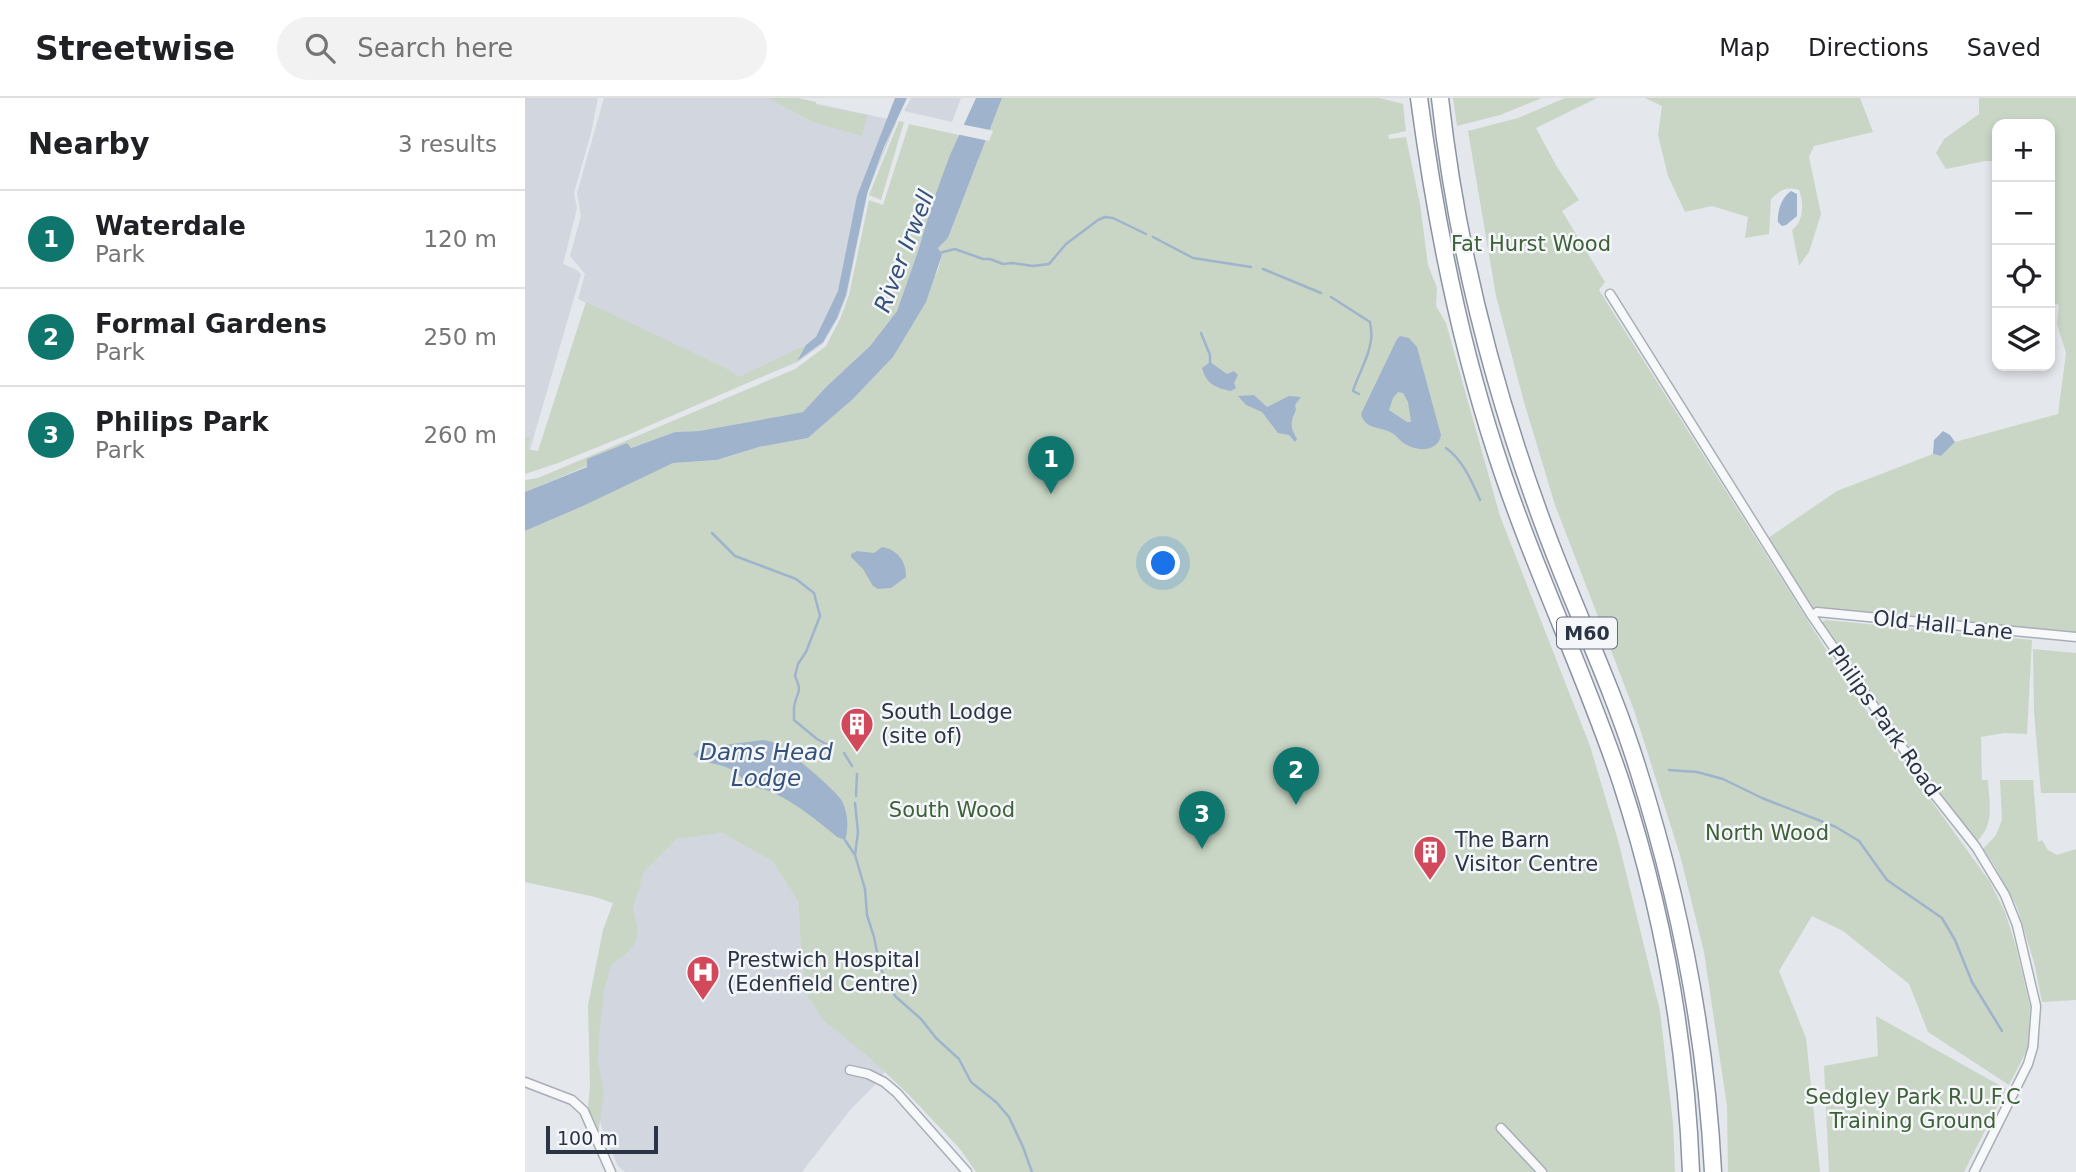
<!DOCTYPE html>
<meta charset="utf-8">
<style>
:root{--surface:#fff;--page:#f2f2f2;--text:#202124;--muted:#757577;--line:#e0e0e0;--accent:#0f766e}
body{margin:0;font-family:"DejaVu Sans",sans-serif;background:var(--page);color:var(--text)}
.controls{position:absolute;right:21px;top:21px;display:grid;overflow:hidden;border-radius:14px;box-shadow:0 4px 10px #0003}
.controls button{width:63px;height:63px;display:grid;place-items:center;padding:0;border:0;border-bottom:2px solid var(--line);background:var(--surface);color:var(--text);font:35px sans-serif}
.scale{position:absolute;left:21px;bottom:18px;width:112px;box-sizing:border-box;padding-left:7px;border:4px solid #2b3445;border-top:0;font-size:19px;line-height:24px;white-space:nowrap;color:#2b3445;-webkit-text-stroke:5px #f4f6f9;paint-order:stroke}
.you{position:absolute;left:639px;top:466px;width:24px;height:24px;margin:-18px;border:5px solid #fff;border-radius:50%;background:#1a73e8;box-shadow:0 0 0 10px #1a73e833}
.badge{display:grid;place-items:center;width:46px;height:46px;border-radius:50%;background:var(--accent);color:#fff;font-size:23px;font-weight:700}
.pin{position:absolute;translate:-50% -58px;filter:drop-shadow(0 2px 4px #0008)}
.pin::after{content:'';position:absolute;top:37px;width:24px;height:21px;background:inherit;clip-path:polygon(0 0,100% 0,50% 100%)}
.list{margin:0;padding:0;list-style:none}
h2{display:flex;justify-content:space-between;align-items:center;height:91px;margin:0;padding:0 28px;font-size:30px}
h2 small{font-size:23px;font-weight:400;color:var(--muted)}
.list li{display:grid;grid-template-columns:46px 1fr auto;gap:21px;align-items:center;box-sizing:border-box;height:98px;padding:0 28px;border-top:2px solid var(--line)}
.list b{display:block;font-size:26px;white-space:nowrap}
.list p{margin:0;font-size:23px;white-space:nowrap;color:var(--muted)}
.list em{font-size:23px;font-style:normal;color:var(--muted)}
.icon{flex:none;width:38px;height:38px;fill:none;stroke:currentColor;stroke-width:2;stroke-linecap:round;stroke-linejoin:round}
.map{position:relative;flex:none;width:1551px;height:1074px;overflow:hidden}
header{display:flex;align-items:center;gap:42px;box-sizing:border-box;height:98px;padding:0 35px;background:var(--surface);border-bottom:2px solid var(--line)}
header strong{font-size:33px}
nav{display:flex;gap:38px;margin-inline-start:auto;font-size:24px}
.search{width:490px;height:63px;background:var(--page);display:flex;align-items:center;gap:18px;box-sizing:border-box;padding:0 24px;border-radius:38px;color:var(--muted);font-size:26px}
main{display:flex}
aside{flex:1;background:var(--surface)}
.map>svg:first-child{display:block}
</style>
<header>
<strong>Streetwise</strong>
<div class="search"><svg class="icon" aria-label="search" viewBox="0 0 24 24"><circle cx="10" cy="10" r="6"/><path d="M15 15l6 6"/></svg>Search here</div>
<nav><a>Map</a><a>Directions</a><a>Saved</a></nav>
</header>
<main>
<aside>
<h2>Nearby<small>3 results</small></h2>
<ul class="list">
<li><span class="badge">1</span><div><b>Waterdale</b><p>Park</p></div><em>120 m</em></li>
<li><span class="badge">2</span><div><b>Formal Gardens</b><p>Park</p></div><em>250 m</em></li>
<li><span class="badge">3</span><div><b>Philips Park</b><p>Park</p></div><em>260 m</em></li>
</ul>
</aside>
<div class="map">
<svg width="1551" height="1074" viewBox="0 0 1551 1074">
<rect width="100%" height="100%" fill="#e4e7ec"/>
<path fill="#d2d6de" d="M0,0H73L66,35L49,95L52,110L38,166L52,172L56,176L0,369Z
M79,0H266L372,23L343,93L322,197L313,220L298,246L273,264L222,285L201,270L53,201L60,176L45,158L56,118L52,95Z
M386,0H436L427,24L379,13Z
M197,735L247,763L273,803L276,853L282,897L360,974L349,988L326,1011L277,1074H100L93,1068L79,1037L72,1013L68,911L108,811L119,774L152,741Z"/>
<path fill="#c9d6c5" d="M243,0H273L291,4V7L342,17L337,38L286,23Z
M477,0H855L878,6L881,33L863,37L864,41L881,39L895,106L903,167L912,190L911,208L921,225L975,418L1065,648L1093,742L1135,913L1148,1025L1150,1074H451L435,1051L383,996L345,960L299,923L282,897L276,853L273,803L247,763L197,735L152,741L119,774L108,811L113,833L110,845L103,854L86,867L79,892L74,938L73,963L79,995L73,1036L63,1010L65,987L63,907L78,832L88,805L70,799L0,784V433L58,408L96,388L148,365L192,362L234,349L283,340L328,301L368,259L413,172L417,157L413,150L423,140Z
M928,0H1017L975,17L932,28Z
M1040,0H1072L1011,30L1032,69L1054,102L1037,113L1080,184L1074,192L1326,591L1465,784L1480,814L1491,849L1505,908L1503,950L1484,987L1403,934L1384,886L1318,833L1287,818L1254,873L1281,940L1295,1074H1203L1202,1008L1179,854L1155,757L1109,612L1030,407L999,304L971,198L943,33L993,20Z
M1120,0H1335L1348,34L1289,48L1284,59L1296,116L1284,154L1274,168L1267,132C1279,124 1279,104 1274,92C1261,88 1255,92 1246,101L1244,136L1220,140L1223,119L1187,108L1160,114L1143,78L1133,37L1137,8Z
M1454,0H1551V534L1285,510L1243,440L1312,393L1408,356L1416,358L1430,344L1533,316L1541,255L1532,226L1534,207L1525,203V26H1472V63H1460L1421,71L1411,55L1419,41L1454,16Z
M374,23L379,24L356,102L344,97Z
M384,26L434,37L407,106L393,153L372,213L345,248L301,289L278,314L174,333L150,334L105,350L0,394V382L13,380L270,271L301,248L315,221L324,197L344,102L358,107Z
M61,204L201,270L214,279L281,247L272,263L266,266L105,336L33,365L0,376V340L5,339L2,351L13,353Z
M1301,522L1507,542L1502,636L1479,635L1456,639L1457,682H1463C1464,703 1470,726 1453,742H1449L1298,529L1297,524Z
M1508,551L1551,555V695H1516L1509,614Z
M1475,682H1508L1513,744L1517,742L1523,752L1532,757L1551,751V902L1517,904L1509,864L1492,809L1469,767L1458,751L1471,737L1477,722Z
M1351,918L1481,991L1439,1074H1304L1299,968L1353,958Z"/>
<path fill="#9fb4cc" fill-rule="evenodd" d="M370,0H382L358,51L342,96L321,197L312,220L298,244L272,263L281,247L291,239L313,193L332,98Z
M451,0H477L423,140L413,150L417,157L401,204L368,259L328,301L283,340L234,349L192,362L148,365L58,408L0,433V394L62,369V361L102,345L106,350L150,334L174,333L278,314L301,289L345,248L372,213L393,153L407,106L425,57Z
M1266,93L1272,96V118L1261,127L1257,128L1253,124C1252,113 1257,99 1266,93Z
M875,238L884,240L892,249L916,337C913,354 893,354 880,346C875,343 872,338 867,335C855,328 840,332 836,316L872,241ZM873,294L878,295L883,304L886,324H882L864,312L868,300Z
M685,264L702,276L709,273L713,277L709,285L711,290L706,293C691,290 681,286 677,270Z
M729,297L742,309L764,298L776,299L770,307L771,312C765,324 765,330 772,341L770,344L764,337L753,335L737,314L721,307L713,298Z
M1418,333L1425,337L1430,344L1416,358L1408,356L1409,342Z
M357,449C372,451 382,464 381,479L366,490L353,491L348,488L338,471L326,459V456L332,453L349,455Z
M238,642C242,643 246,643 249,645C260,649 313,694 317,703C323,715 324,730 320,742L312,739C293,723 272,706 249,695C241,691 232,691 224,686C218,682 213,676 207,672C196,665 176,666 168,656L176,650Z"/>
<path fill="#e4e7ec" d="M435,26L465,32L468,33L464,43L431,36Z"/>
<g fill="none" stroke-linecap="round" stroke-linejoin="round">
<path stroke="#9fb4cc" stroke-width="2.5" d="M628,139L668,160L726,169
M414,155L430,151L458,161H465L478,166L487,165L508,168L524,166L541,146L573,122L580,119L588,120L621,136
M738,171L796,195
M806,199L845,224C846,230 847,237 846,242C844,260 833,276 828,293L834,296
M676,235L685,257V264
M921,350C938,362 947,384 955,402
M187,435L210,458L271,481L289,495L295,518L281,554L273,566L270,578C278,596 272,592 269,609C269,610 269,620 269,622L292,641L308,650
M319,655L327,668
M1144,672L1172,674L1198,681L1237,700L1311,729L1334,743L1362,782L1417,820L1430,842L1447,884L1477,933
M331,698L332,676
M330,705L333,734L330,757L340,791L342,817L349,839L355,869L370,898L396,921L411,940L434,961L446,984L471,1004L484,1019L498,1049L507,1074
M320,742L330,757"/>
<defs>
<path id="street" d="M1085,196L1287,518L1410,697L1451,749L1480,797L1492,827L1511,908L1508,949L1503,966L1449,1074
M1287,518L1292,514L1551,539
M325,972L343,976L359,984L372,995L442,1074
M0,984L47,1002L59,1013L86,1074
M976,1030L1017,1074"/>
<path id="highway" d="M894,0C910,120 933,239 971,355C1007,467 1059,573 1096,684C1137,810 1161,942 1166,1074
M915,0C931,145 967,287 1017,423C1047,506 1086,585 1112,668C1154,800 1181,935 1188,1074"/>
</defs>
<use href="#street" stroke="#a9aeb7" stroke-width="11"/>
<use href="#highway" stroke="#8b94a3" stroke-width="19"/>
<use href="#street" stroke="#f7f8fa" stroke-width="8"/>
<use href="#highway" stroke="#fff" stroke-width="16"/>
</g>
<defs>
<symbol id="building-pin" viewBox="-11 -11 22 30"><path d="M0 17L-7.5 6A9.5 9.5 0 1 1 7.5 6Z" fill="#d1495b" stroke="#f4f6f9"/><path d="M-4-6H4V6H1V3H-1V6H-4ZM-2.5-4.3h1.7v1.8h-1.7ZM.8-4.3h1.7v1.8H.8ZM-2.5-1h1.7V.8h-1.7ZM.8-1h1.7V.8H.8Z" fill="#fff"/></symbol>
<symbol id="hospital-pin" viewBox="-11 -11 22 30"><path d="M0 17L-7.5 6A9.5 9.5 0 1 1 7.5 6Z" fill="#d1495b" stroke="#f4f6f9"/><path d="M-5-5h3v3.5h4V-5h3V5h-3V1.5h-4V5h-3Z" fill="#fff"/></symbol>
</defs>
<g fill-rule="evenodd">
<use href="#building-pin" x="313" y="607" width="38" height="52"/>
<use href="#building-pin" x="886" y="735" width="38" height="52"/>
<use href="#hospital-pin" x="159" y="855" width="38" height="52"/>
</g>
<g text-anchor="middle" stroke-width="5" stroke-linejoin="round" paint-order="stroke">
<rect fill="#f4f6f9" stroke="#676e7b" stroke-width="2" x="1032" y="519.5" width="60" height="31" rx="5"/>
<g font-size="19" font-weight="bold" fill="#2b3445">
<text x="1062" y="542">M60</text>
</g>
<g font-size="21" fill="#3f6138" stroke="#f4f6f9">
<text x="1006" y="153">Fat Hurst Wood</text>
<text x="427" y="719">South Wood</text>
<text x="1242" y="742">North Wood</text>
<text x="1388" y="1006">Sedgley Park R.U.F.C<tspan x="1388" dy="24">Training Ground</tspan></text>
</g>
<g font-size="21" fill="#2b3445" stroke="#f4f6f9">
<text transform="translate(1418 527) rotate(6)" y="7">Old Hall Lane</text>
<text transform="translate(1359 623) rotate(55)" y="7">Philips Park Road</text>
</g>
<g font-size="21" fill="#2b3445" stroke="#f4f6f9" text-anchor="start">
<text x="356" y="621">South Lodge<tspan x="356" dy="24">(site of)</tspan></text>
<text x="930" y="749">The Barn<tspan x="930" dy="24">Visitor Centre</tspan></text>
<text x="202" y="869">Prestwich Hospital<tspan x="202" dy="24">(Edenfield Centre)</tspan></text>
</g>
<g font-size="23" font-style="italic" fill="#34527a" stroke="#f4f6f9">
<text transform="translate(379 153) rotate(-69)" y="8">River Irwell</text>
<text x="241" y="662">Dams Head<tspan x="241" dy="26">Lodge</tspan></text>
</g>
</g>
</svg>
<div class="controls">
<button>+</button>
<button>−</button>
<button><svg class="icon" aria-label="locate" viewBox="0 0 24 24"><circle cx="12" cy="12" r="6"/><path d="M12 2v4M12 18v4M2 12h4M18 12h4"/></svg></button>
<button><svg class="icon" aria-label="layers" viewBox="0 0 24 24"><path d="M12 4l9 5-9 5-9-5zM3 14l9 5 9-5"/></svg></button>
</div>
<div class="scale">100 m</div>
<div class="you"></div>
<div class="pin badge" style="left:526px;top:396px">1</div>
<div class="pin badge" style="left:771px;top:707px">2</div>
<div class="pin badge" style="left:677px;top:751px">3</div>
</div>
</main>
